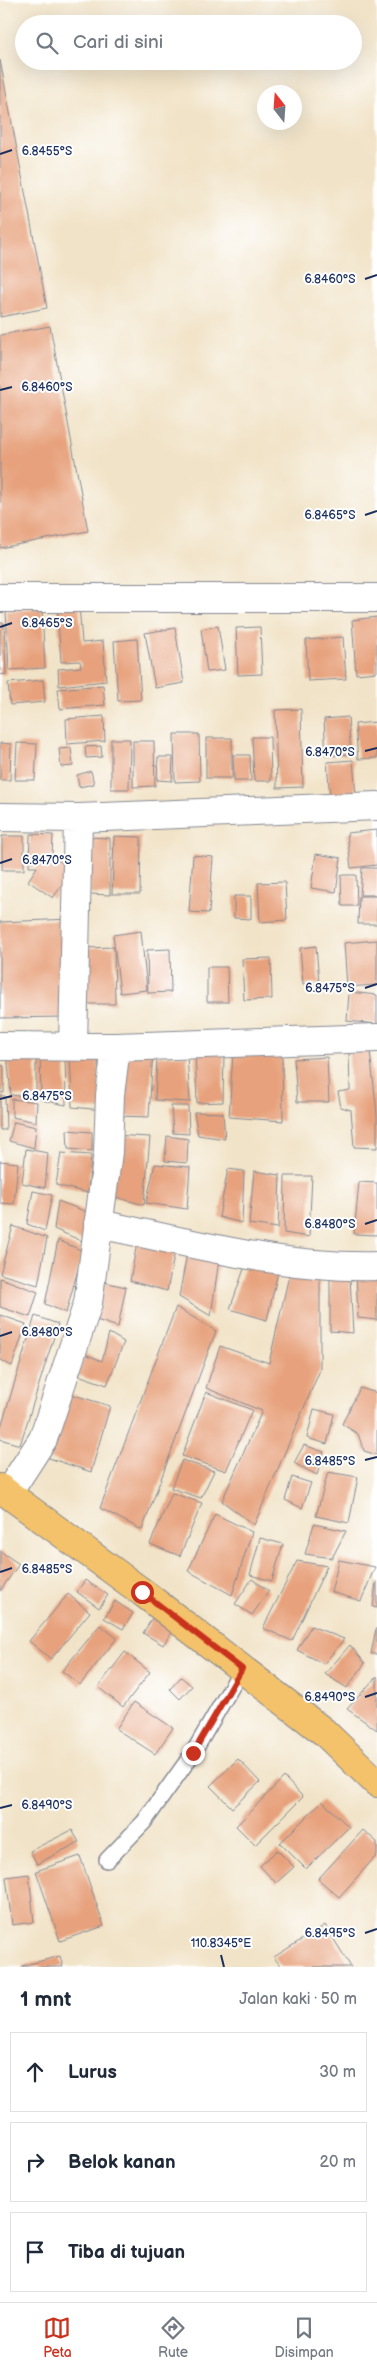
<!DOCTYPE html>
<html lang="id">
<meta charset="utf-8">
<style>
:root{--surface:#fff;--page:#f2f2f3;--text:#1f2937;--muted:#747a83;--line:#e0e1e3;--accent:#c8321e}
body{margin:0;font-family:"Balsamiq Sans",sans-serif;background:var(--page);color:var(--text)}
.compass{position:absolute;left:257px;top:85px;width:45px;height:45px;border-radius:50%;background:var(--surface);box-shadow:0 5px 20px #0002;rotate:343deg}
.stop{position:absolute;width:15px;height:15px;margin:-11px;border:4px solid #c8321e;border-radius:50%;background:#fff}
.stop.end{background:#c8321e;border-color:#fff;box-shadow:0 1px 5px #0008}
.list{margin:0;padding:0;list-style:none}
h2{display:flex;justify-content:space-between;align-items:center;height:65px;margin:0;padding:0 20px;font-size:21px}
h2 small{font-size:16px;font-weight:400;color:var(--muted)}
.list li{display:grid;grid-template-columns:32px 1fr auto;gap:15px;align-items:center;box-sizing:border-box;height:80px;margin:0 10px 10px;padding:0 10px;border:1px solid var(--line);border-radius:0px}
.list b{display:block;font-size:19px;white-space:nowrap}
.list em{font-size:16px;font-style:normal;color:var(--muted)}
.icon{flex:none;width:28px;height:28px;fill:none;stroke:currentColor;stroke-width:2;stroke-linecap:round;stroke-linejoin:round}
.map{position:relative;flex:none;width:377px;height:1967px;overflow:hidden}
.search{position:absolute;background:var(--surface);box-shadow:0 5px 20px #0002;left:15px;right:15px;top:15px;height:55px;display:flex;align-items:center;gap:12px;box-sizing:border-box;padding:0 18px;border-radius:28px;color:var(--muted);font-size:19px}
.sheet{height:335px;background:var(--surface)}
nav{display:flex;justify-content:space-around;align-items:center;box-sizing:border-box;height:70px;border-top:1px solid var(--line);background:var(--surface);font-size:14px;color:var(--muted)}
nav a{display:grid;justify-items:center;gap:2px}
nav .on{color:var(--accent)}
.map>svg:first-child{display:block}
</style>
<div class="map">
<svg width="377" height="1967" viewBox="0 0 377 1967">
<rect width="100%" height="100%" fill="#fff"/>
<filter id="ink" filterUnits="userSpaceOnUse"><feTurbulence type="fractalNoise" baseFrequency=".02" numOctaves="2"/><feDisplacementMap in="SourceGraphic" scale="10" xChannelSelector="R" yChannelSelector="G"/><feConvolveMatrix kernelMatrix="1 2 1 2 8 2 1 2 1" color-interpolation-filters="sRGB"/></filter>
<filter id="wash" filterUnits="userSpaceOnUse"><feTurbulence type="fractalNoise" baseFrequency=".0096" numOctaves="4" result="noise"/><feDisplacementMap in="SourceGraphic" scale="20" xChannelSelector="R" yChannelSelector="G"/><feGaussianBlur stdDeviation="1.12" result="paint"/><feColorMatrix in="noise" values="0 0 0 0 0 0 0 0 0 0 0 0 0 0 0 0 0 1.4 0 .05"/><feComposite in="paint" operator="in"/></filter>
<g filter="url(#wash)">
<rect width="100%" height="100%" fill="#f1e3c7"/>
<g id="blocks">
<path fill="#e7a27d" d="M0,60L47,308L0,317Z
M50,326L88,531L0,548V335Z
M79,605L82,643L103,641L106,681L59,686L58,669L81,667L80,661L61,662L57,607Z
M42,609L45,668L9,670L6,611Z
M377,617V672L356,674L352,620Z
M0,623H4L6,674L0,675Z
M218,626L225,670L207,672L201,629Z
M260,627L262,674L238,675L236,628Z
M175,628L184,683L155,688L145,633Z
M343,637L346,679L308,681L306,640Z
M137,639L141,700L118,701L114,641Z
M43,680L45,702L10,705L8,683Z
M103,685L105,705L60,709L58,689Z
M301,709L303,787L277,788L275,710Z
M104,716L105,741L67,744L66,719Z
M348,717L351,754L326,756L324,719Z
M377,722V758L358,759L355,724Z
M174,734H199L200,781L175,782Z
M252,737H270L271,781H254Z
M206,738H232V778H206Z
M111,739H130L129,789H111Z
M133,741H154L155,786L133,787Z
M0,743L11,744L10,780H0Z
M17,743L37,744L35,780H15Z
M101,746L102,757L86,758L85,747Z
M71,748L73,766L61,767L59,749Z
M233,755H250L251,781H234Z
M158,757H173L172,781L157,780Z
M353,760L356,796L330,798L327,762Z
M91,771L94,784L79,787L77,775Z
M377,830V865L351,868L347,833Z
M30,834L53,835L52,856L72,870L53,898L28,881L37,867H29Z
M2,836H24V870H2Z
M114,836L141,837L140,894H112Z
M87,837L110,838V895L90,894V881H86Z
M316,854L341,858L336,892L311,888Z
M193,855L213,857L209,913L189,912Z
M362,868H377V895H360Z
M341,875H356L357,906H342Z
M285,882L287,920L260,922L258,883Z
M234,896H251V919L234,918Z
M359,896H377V924H358Z
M71,919L67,1017L0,1018V922Z
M141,931L147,990L120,993L113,935Z
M377,940V985L347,987L344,943Z
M316,946L319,983L303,984L300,948Z
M114,947L115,1004H87L85,948Z
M170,949L171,992L148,993L147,950Z
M271,958L272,999L244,1000L242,959Z
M207,967H227L228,1002H207Z
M349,992L377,995V1024L347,1021Z
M70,1047L97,1050L102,1110L72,1107Z
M40,1048L65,1053L66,1105L41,1100Z
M36,1049V1098L11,1095L7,1054Z
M153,1050L149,1117L118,1116L117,1051Z
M195,1051L224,1054L223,1102L197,1103Z
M370,1051L377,1114V1148L354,1147L351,1110L341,1107L338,1092L350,1090L349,1053Z
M233,1053L282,1054L283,1121L229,1117Z
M187,1055L190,1102L155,1100L157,1056Z
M327,1057L329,1102H297L294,1059Z
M0,1065L4,1066V1093L0,1092Z
M0,1096H5L6,1130H0Z
M12,1099L37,1102L36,1122L12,1117Z
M171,1106H188L189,1134L173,1133Z
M194,1112L223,1113L225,1139L198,1135Z
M14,1122L36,1127L34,1148L9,1141Z
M67,1130L92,1132V1151L68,1149Z
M111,1135L150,1137L144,1205L105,1194Z
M167,1136L188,1139L187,1163L165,1161Z
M26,1149L48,1153L45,1188L22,1183Z
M61,1153L91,1155L88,1193L56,1185Z
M0,1161L18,1163L14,1204L0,1203Z
M155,1164L190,1167L187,1209L146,1203Z
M228,1169L244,1171L242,1223L219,1217Z
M254,1171L280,1175L278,1228L249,1224Z
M285,1176H312L309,1237L284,1233Z
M359,1182L377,1183V1235L354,1234Z
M33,1191L52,1195L45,1231L27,1224Z
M58,1201L87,1212L82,1241L54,1229Z
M13,1226L47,1238L38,1285L0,1274Z
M138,1237L176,1246L167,1291L130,1281Z
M58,1240L83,1251L66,1313L45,1304Z
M188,1248L219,1259L211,1316L179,1297Z
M245,1266L278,1272L267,1320L230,1309Z
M290,1271L320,1275V1370L254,1525L222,1501L262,1411L206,1388L220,1346L269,1363Z
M356,1273L377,1274V1320L358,1318Z
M330,1276L350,1277L353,1333L330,1331Z
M0,1278L38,1292L30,1317L0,1307Z
M94,1280L126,1287L118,1327L87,1317Z
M176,1307L216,1331L142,1530L100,1508Z
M0,1315L26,1324L12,1366L0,1360Z
M35,1316L58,1324L20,1445L0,1439V1430Z
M109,1333L124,1342L107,1385L78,1375L85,1354L102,1361Z
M360,1388L377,1393V1455L364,1451L358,1434L342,1424Z
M61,1391L110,1406L91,1472L40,1455Z
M206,1392L252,1410L226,1471L182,1456Z
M314,1409L334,1414L327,1444L307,1438Z
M304,1445L324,1452L317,1475L294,1463Z
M182,1460L214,1471L201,1498L171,1488Z
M328,1472L358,1477L349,1523L316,1516Z
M292,1477L311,1483L302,1508L285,1500Z
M172,1493L202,1503L180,1556L150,1544Z
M215,1514L252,1532L232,1595L188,1571Z
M314,1524L346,1531L332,1558L305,1554Z
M260,1538L283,1544L272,1581L250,1575Z
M0,1551L19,1564L0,1591Z
M339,1560L375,1567L361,1601L331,1592Z
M297,1561L327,1566L292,1641L263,1628Z
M252,1579L269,1591L252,1615L235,1604Z
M85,1580L108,1595L99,1608L77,1592Z
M376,1582H377V1608L373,1607Z
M68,1594L90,1612L51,1659L29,1641Z
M115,1601L133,1613L123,1629L104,1618Z
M153,1617L174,1629L163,1645L143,1633Z
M100,1625L117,1638L80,1685L62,1671Z
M311,1626L344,1639L324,1664L297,1650Z
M376,1629H377V1654H371Z
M350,1645L365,1663L347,1688L325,1674Z
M125,1652L150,1672L123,1707L98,1687Z
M377,1676V1730L347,1709Z
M181,1677L192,1686L180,1699L170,1689Z
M134,1702L173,1728L155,1754L116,1729Z
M238,1759L260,1782L232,1808L210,1786Z
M284,1777L303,1797L255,1845L236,1826Z
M322,1801L349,1827L306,1869L280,1843Z
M72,1830L79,1842L37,1864L30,1851Z
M363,1830L377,1842V1855L339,1897L318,1879Z
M277,1850L294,1867L276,1883L260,1866Z
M80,1856L104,1926L60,1941L36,1871Z
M29,1874L34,1922L12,1925L6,1877Z
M325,1925L351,1967H281L274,1957Z
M60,1956L63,1967H22V1966Z"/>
</g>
</g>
<g filter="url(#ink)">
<use href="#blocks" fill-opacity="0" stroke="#868992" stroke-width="1"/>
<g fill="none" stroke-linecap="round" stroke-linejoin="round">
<defs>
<path id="lane" d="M107,1860L144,1822L193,1753L242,1669"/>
<path id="street" d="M0,598H377
M0,817L78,818L377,806
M0,1046L116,1047L377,1038
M73,1046L78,818
M98,1224C190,1242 283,1269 377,1266
M8,1493L43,1439L88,1303L108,1152L110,1095L116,1047"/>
<path id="primary" d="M0,1488L142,1592L324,1732L377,1783"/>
</defs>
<use href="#lane" stroke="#868992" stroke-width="18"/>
<use href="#street" stroke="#868992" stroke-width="30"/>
<use href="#primary" stroke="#868992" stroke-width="30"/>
<use href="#lane" stroke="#fff" stroke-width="15"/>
<use href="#street" stroke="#fff" stroke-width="28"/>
<use href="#primary" stroke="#f4c26a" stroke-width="28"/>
</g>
</g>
<g fill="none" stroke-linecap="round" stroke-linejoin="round" filter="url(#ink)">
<path stroke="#c8321e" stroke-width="6" d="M142,1592L242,1669L193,1753"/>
</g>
<path fill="none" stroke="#1b2f5e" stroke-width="2" d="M0,154L12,150M365,279L377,275M0,390L12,387M365,515L377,511M0,627L12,623M365,751L377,748M0,863L12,859M365,988L377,984M0,1099L12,1096M365,1224L377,1220M0,1336L12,1332M365,1460L377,1457M0,1572L12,1568M365,1697L377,1693M0,1808L12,1805M365,1933L377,1929M221,1955L224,1967"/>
<g font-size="12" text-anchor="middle" fill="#1b2f5e" stroke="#fff" stroke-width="4" stroke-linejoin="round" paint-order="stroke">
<text x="47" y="155">6.8455°S</text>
<text x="330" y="283">6.8460°S</text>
<text x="47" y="391">6.8460°S</text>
<text x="330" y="519">6.8465°S</text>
<text x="47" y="627">6.8465°S</text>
<text x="330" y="756">6.8470°S</text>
<text x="47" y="864">6.8470°S</text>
<text x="330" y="992">6.8475°S</text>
<text x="47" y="1100">6.8475°S</text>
<text x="330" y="1228">6.8480°S</text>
<text x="47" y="1336">6.8480°S</text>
<text x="330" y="1465">6.8485°S</text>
<text x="47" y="1573">6.8485°S</text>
<text x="330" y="1701">6.8490°S</text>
<text x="47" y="1809">6.8490°S</text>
<text x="330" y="1937">6.8495°S</text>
<text x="221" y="1947">110.8345°E</text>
</g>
</svg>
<svg class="compass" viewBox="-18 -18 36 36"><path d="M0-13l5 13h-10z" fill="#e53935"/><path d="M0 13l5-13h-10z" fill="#747a83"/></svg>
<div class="stop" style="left:142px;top:1592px"></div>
<div class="stop end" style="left:193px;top:1753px"></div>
<div class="search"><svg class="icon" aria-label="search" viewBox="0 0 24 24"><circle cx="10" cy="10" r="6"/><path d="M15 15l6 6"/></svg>Cari di sini</div>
</div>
<section class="sheet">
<h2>1 mnt<small>Jalan kaki · 50 m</small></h2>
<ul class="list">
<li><svg class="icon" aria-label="ahead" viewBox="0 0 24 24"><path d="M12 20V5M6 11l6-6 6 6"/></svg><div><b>Lurus</b></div><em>30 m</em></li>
<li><svg class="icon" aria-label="right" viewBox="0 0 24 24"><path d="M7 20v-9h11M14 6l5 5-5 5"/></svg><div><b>Belok kanan</b></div><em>20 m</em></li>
<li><svg class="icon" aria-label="arrive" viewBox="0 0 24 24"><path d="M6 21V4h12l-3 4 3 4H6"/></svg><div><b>Tiba di tujuan</b></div></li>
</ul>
</section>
<nav>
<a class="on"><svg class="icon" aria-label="map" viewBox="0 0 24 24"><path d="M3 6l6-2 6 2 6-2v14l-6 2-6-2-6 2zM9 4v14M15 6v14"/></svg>Peta</a>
<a><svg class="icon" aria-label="directions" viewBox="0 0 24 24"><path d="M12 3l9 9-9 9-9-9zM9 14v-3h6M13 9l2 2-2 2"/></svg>Rute</a>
<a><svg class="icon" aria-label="saved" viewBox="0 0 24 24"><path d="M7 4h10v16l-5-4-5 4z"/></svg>Disimpan</a>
</nav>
